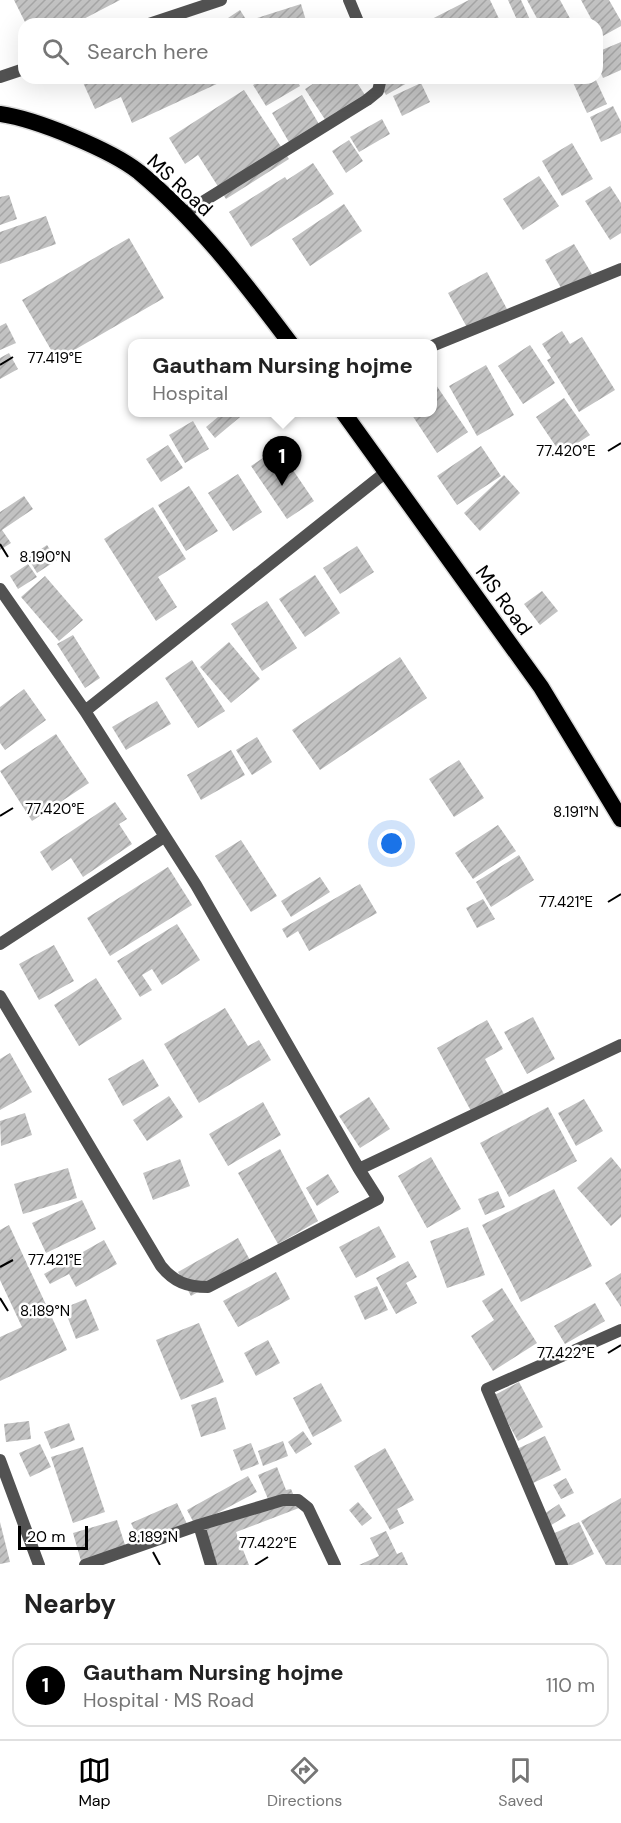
<!DOCTYPE html>
<meta charset="utf-8">
<style>
:root{--surface:#fff;--page:#f6f6f6;--text:#222;--muted:#767676;--line:#e0e0e0;--accent:#000}
body{margin:0;font-family:"DM Sans",sans-serif;background:var(--page);color:var(--text)}
.scale{position:absolute;left:18px;bottom:15px;width:70px;box-sizing:border-box;padding-left:6px;border:3px solid #000;border-top:0;font-size:16px;line-height:21px;white-space:nowrap;color:#000;-webkit-text-stroke:4px #fff;paint-order:stroke}
.you{position:absolute;left:392px;top:844px;width:21px;height:21px;margin:-15px;border:4px solid #fff;border-radius:50%;background:#1a73e8;box-shadow:0 0 0 9px #1a73e833}
.badge{display:grid;place-items:center;width:39px;height:39px;border-radius:50%;background:var(--accent);color:#fff;font-size:20px;font-weight:700}
.pin{position:absolute;translate:-50% -50px;filter:drop-shadow(0 2px 3px #0008)}
.pin::after{content:'';position:absolute;top:32px;width:21px;height:18px;background:inherit;clip-path:polygon(0 0,100% 0,50% 100%)}
.popup{position:absolute;left:128px;top:339px;width:309px;height:78px;box-sizing:border-box;display:grid;place-content:center;border-radius:12px;background:var(--surface);filter:drop-shadow(0 2px 4px #0005);font-size:20px;white-space:nowrap;color:var(--muted)}
.popup b{font-size:22px;color:var(--text)}
.popup::after{content:'';position:absolute;left:50%;top:100%;margin-left:-12px;border:12px solid transparent;border-top-color:var(--surface)}
.list{margin:0;padding:0;list-style:none}
h2{display:flex;justify-content:space-between;align-items:center;height:78px;margin:0;padding:0 24px;font-size:26px}
h2 small{font-size:20px;font-weight:400;color:var(--muted)}
.list li{display:grid;grid-template-columns:39px 1fr auto;gap:18px;align-items:center;box-sizing:border-box;height:84px;margin:0 12px 12px;padding:0 12px;border:2px solid var(--line);border-radius:18px}
.list b{display:block;font-size:22px;white-space:nowrap}
.list p{margin:0;font-size:20px;white-space:nowrap;color:var(--muted)}
.list em{font-size:20px;font-style:normal;color:var(--muted)}
.icon{flex:none;width:33px;height:33px;fill:none;stroke:currentColor;stroke-width:2;stroke-linecap:round;stroke-linejoin:round}
.map{position:relative;flex:none;width:621px;height:1565px;overflow:hidden}
.search{position:absolute;background:var(--surface);box-shadow:0 6px 24px #0002;left:18px;right:18px;top:18px;height:66px;display:flex;align-items:center;gap:15px;box-sizing:border-box;padding:0 21px;border-radius:18px;color:var(--muted);font-size:22px}
.sheet{height:174px;background:var(--surface)}
nav{display:flex;justify-content:space-around;align-items:center;box-sizing:border-box;height:84px;border-top:2px solid var(--line);background:var(--surface);font-size:16px;color:var(--muted)}
nav a{display:grid;justify-items:center;gap:3px}
nav .on{color:var(--accent)}
.map>svg:first-child{display:block}
</style>
<div class="map">
<svg width="621" height="1565" viewBox="0 0 621 1565">
<defs>
<pattern id="building-hatch" width="6" height="6" patternUnits="userSpaceOnUse" patternTransform="scale(1.5)"><rect width="6" height="6" fill="#c2c2c2"/><path d="M-1 1l2-2M0 6l6-6M5 7l2-2" fill="none" stroke="#a5a5a5"/></pattern>
</defs>
<rect width="100%" height="100%" fill="#fff"/>
<path fill="url(#building-hatch)" d="M14,0H120L74,24H26Z
M469,0H490L501,23L422,24Z
M508,0H521L532,24H513L518,22Z
M527,0H560L573,24H540Z
M581,0H609L621,21V26L601,37L597,24H594Z
M301,4L307,24H253L251,20Z
M240,10L249,24H219Z
M621,42V70L603,78L597,64V52Z
M81,78H219L221,82L132,123L121,97L95,109Z
M265,78H296L300,86L266,106L253,85Z
M322,78H354L367,98L328,124L305,89Z
M376,78H416L386,95Z
M571,78H595L607,104L587,113Z
M421,83L430,102L402,116L393,96Z
M244,90L289,159L226,199L198,155L185,164L169,138Z
M302,95L323,131L293,149L272,113Z
M613,106L621,122V133L601,142L590,117Z
M382,119L390,134L359,152L350,137Z
M349,140L363,161L346,173L332,151Z
M572,143L593,179L562,196L542,161Z
M313,163L334,194L251,247L229,212L285,177L287,180Z
M539,176L559,206L523,230L503,199Z
M610,186L621,203V233L610,240L585,201Z
M9,195L17,219L0,225V197Z
M344,204L362,231L310,266L292,239Z
M46,216L56,244L0,264V232Z
M129,238L164,298L57,360L22,300Z
M574,244L593,276L564,293L545,260Z
M487,272L507,309L469,331L448,293Z
M6,323L16,343L0,350V326Z
M562,331L570,344L582,337L615,390L579,412L547,360L551,358L542,344Z
M530,345L555,383L523,404L498,366Z
M9,353L18,369L0,379V358Z
M486,365L514,415L477,436L449,386Z
M432,379L468,432L437,453L410,412H432Z
M564,398L590,435L561,454L536,417Z
M224,412H246L215,438L206,427Z
M193,421L209,449L185,463L169,435Z
M168,445L183,468L161,482L146,459Z
M481,446L501,476L457,505L437,476Z
M278,448L314,501L287,519L251,466Z
M238,474L262,512L233,531L208,493Z
M504,475L520,493L480,531L464,513Z
M189,486L218,531L186,551L158,505Z
M24,496L33,509L2,530L11,543L0,550V512Z
M153,507L186,559L158,577L177,607L156,621L104,539Z
M47,545L57,560L37,573L28,558Z
M357,546L374,572L340,594L323,568Z
M28,564L37,577L18,589L10,576Z
M315,575L340,613L305,637L279,599Z
M45,576L83,620L59,641L21,597Z
M542,591L558,611L540,625L524,604Z
M267,601L297,648L262,671L231,624Z
M73,635L100,678L85,688L57,644Z
M229,642L260,679L231,703L200,667Z
M400,657L427,698L320,770L292,730Z
M192,660L225,711L198,728L165,678Z
M24,689L46,720L5,750L0,743V707Z
M157,701L171,724L126,750L112,727Z
M56,734L89,783L32,821L0,771Z
M257,737L272,762L252,775L236,750Z
M231,750L245,775L201,800L187,775Z
M459,760L484,798L454,817L429,779Z
M115,802L127,819L119,824L132,844L83,877L71,858L52,871L40,852Z
M498,825L516,851L473,879L455,853Z
M241,840L277,896L251,912L215,856Z
M519,855L534,880L491,907L476,882Z
M168,867L192,905L110,956L87,918Z
M320,877L330,892L291,917L281,901Z
M360,884L377,913L309,951L298,931L287,938L282,929Z
M483,899L495,919L477,928L466,908Z
M177,924L200,960L162,985L152,969L142,975L152,990L140,997L117,961Z
M54,945L74,981L39,1000L19,964Z
M96,978L122,1019L79,1046L54,1005Z
M225,1008L248,1046L259,1040L271,1060L199,1103L164,1044Z
M533,1017L555,1059L527,1074L504,1032Z
M487,1020L503,1049L485,1059L504,1094L471,1111L437,1048Z
M10,1053L32,1092L0,1110V1059Z
M143,1059L159,1086L123,1106L108,1079Z
M169,1096L183,1117L147,1141L133,1120Z
M369,1097L390,1129L360,1148L339,1116Z
M584,1099L603,1131L576,1146L558,1113Z
M263,1102L281,1135L228,1166L209,1134Z
M548,1107L577,1161L509,1197L480,1143Z
M25,1113L32,1135L1,1146L0,1121Z
M280,1149L318,1221L278,1244L238,1173Z
M431,1157L461,1209L427,1228L398,1176Z
M611,1157L621,1169V1217L611,1226L577,1188Z
M180,1159L190,1186L153,1200L143,1173Z
M68,1168L77,1198L23,1214L14,1184Z
M328,1174L339,1192L317,1206L306,1188Z
M554,1189L592,1266L521,1302L482,1225Z
M498,1191L505,1207L485,1215L478,1199Z
M82,1200L96,1229L46,1253L32,1223Z
M9,1225L67,1350L0,1381V1337L22,1327L0,1280V1230Z
M379,1226L396,1257L356,1278L339,1247Z
M468,1227L485,1275L447,1288L430,1241Z
M238,1238L251,1262L191,1296L178,1272Z
M104,1240L117,1264L76,1287L69,1274L50,1284L44,1274Z
M408,1261L417,1277L406,1283L417,1303L396,1314L376,1278Z
M276,1272L290,1299L238,1327L223,1301Z
M621,1273V1307L605,1283Z
M377,1286L388,1310L365,1320L354,1296Z
M502,1288L537,1343L493,1371L471,1336L494,1320L482,1301Z
M86,1299L99,1330L76,1339L64,1308Z
M595,1303L605,1321L565,1344L554,1326Z
M199,1323L224,1382L181,1400L156,1340Z
M268,1340L280,1363L256,1376L244,1353Z
M519,1382L543,1427L518,1441L493,1396Z
M321,1383L342,1421L313,1437L293,1398Z
M216,1397L226,1429L201,1437L191,1405Z
M29,1421L31,1439L6,1442L4,1424Z
M69,1423L75,1440L51,1449L44,1432Z
M303,1431L312,1444L296,1454L288,1442Z
M545,1436L561,1470L533,1483L517,1449Z
M283,1441L288,1456L263,1466L258,1451Z
M251,1443L259,1464L241,1471L233,1450Z
M40,1444L51,1467L30,1477L19,1453Z
M83,1447L105,1512L73,1523L51,1457Z
M385,1448L414,1500L397,1509L404,1523L390,1530L354,1466Z
M277,1467L286,1490L291,1489L299,1508L236,1532L249,1565H210L195,1528L268,1499L258,1475Z
M248,1476L257,1492L195,1525L187,1510Z
M566,1478L574,1493L561,1499L553,1485Z
M621,1498V1565H606L581,1521Z
M358,1502L372,1518L362,1526L349,1510Z
M177,1503L189,1528L143,1549L131,1523Z
M559,1504L566,1516L548,1527L541,1516Z
M117,1520L126,1548L81,1561L73,1533Z
M0,1522L10,1562L0,1564Z
M579,1522L594,1554L572,1565H560L546,1537Z
M386,1531L397,1554L402,1552L408,1565H359L379,1556L370,1538Z"/>
<g fill="none" stroke-linecap="round" stroke-linejoin="round">
<defs>
<path id="trunk" d="M0,114C36,119 111,150 139,172C198,221 245,283 291,344
M343,412L541,687L621,819"/>
</defs>
<use href="#trunk" stroke="#dbdbdb" stroke-width="19"/>
<path stroke="#525252" stroke-width="12" d="M349,0L359,24
M183,214L367,100L378,91L381,78
M0,589L85,711L196,885L359,1169
M85,711L386,472
M0,944L164,837
M0,996L161,1266C174,1282 187,1287 208,1287L378,1199L359,1169L621,1045
M0,1460L39,1565
M199,1525L283,1500H298L308,1508L335,1565
M85,1565L199,1525L211,1565
M562,1565L487,1389L621,1330"/>
<path stroke="#525252" stroke-width="12" d="M149,24L221,0
M0,77L24,69
M432,346L621,269"/>
<use href="#trunk" stroke="#000" stroke-width="16"/>
</g>
<path fill="none" stroke="#000" stroke-width="2" d="M0,365L13,357M608,451L621,443M0,544L8,557M613,811L621,824M0,816L13,808M608,902L621,894M0,1267L13,1260M0,1298L8,1311M608,1353L621,1345M153,1552L160,1565M255,1565L268,1557"/>
<g text-anchor="middle" stroke-width="5" stroke-linejoin="round" paint-order="stroke">
<g font-size="20" fill="#000" stroke="#fff">
<text transform="translate(180 185) rotate(43)" y="7">MS Road</text>
<text transform="translate(504 600) rotate(54)" y="7">MS Road</text>
</g>
</g>
<g font-size="15" text-anchor="middle" fill="#000" stroke="#fff" stroke-width="5" stroke-linejoin="round" paint-order="stroke">
<text x="55" y="363">77.419°E</text>
<text x="566" y="456">77.420°E</text>
<text x="45" y="562">8.190°N</text>
<text x="55" y="814">77.420°E</text>
<text x="576" y="817">8.191°N</text>
<text x="566" y="907">77.421°E</text>
<text x="55" y="1265">77.421°E</text>
<text x="45" y="1316">8.189°N</text>
<text x="566" y="1358">77.422°E</text>
<text x="153" y="1542">8.189°N</text>
<text x="268" y="1548">77.422°E</text>
</g>
</svg>
<div class="scale">20 m</div>
<div class="you"></div>
<div class="pin badge" style="left:282px;top:486px">1</div>
<div class="popup"><b>Gautham Nursing hojme</b>Hospital</div>
<div class="search"><svg class="icon" aria-label="search" viewBox="0 0 24 24"><circle cx="10" cy="10" r="6"/><path d="M15 15l6 6"/></svg>Search here</div>
</div>
<section class="sheet">
<h2>Nearby<small></small></h2>
<ul class="list">
<li><span class="badge">1</span><div><b>Gautham Nursing hojme</b><p>Hospital · MS Road</p></div><em>110 m</em></li>
</ul>
</section>
<nav>
<a class="on"><svg class="icon" aria-label="map" viewBox="0 0 24 24"><path d="M3 6l6-2 6 2 6-2v14l-6 2-6-2-6 2zM9 4v14M15 6v14"/></svg>Map</a>
<a><svg class="icon" aria-label="directions" viewBox="0 0 24 24"><path d="M12 3l9 9-9 9-9-9zM9 14v-3h6M13 9l2 2-2 2"/></svg>Directions</a>
<a><svg class="icon" aria-label="saved" viewBox="0 0 24 24"><path d="M7 4h10v16l-5-4-5 4z"/></svg>Saved</a>
</nav>
